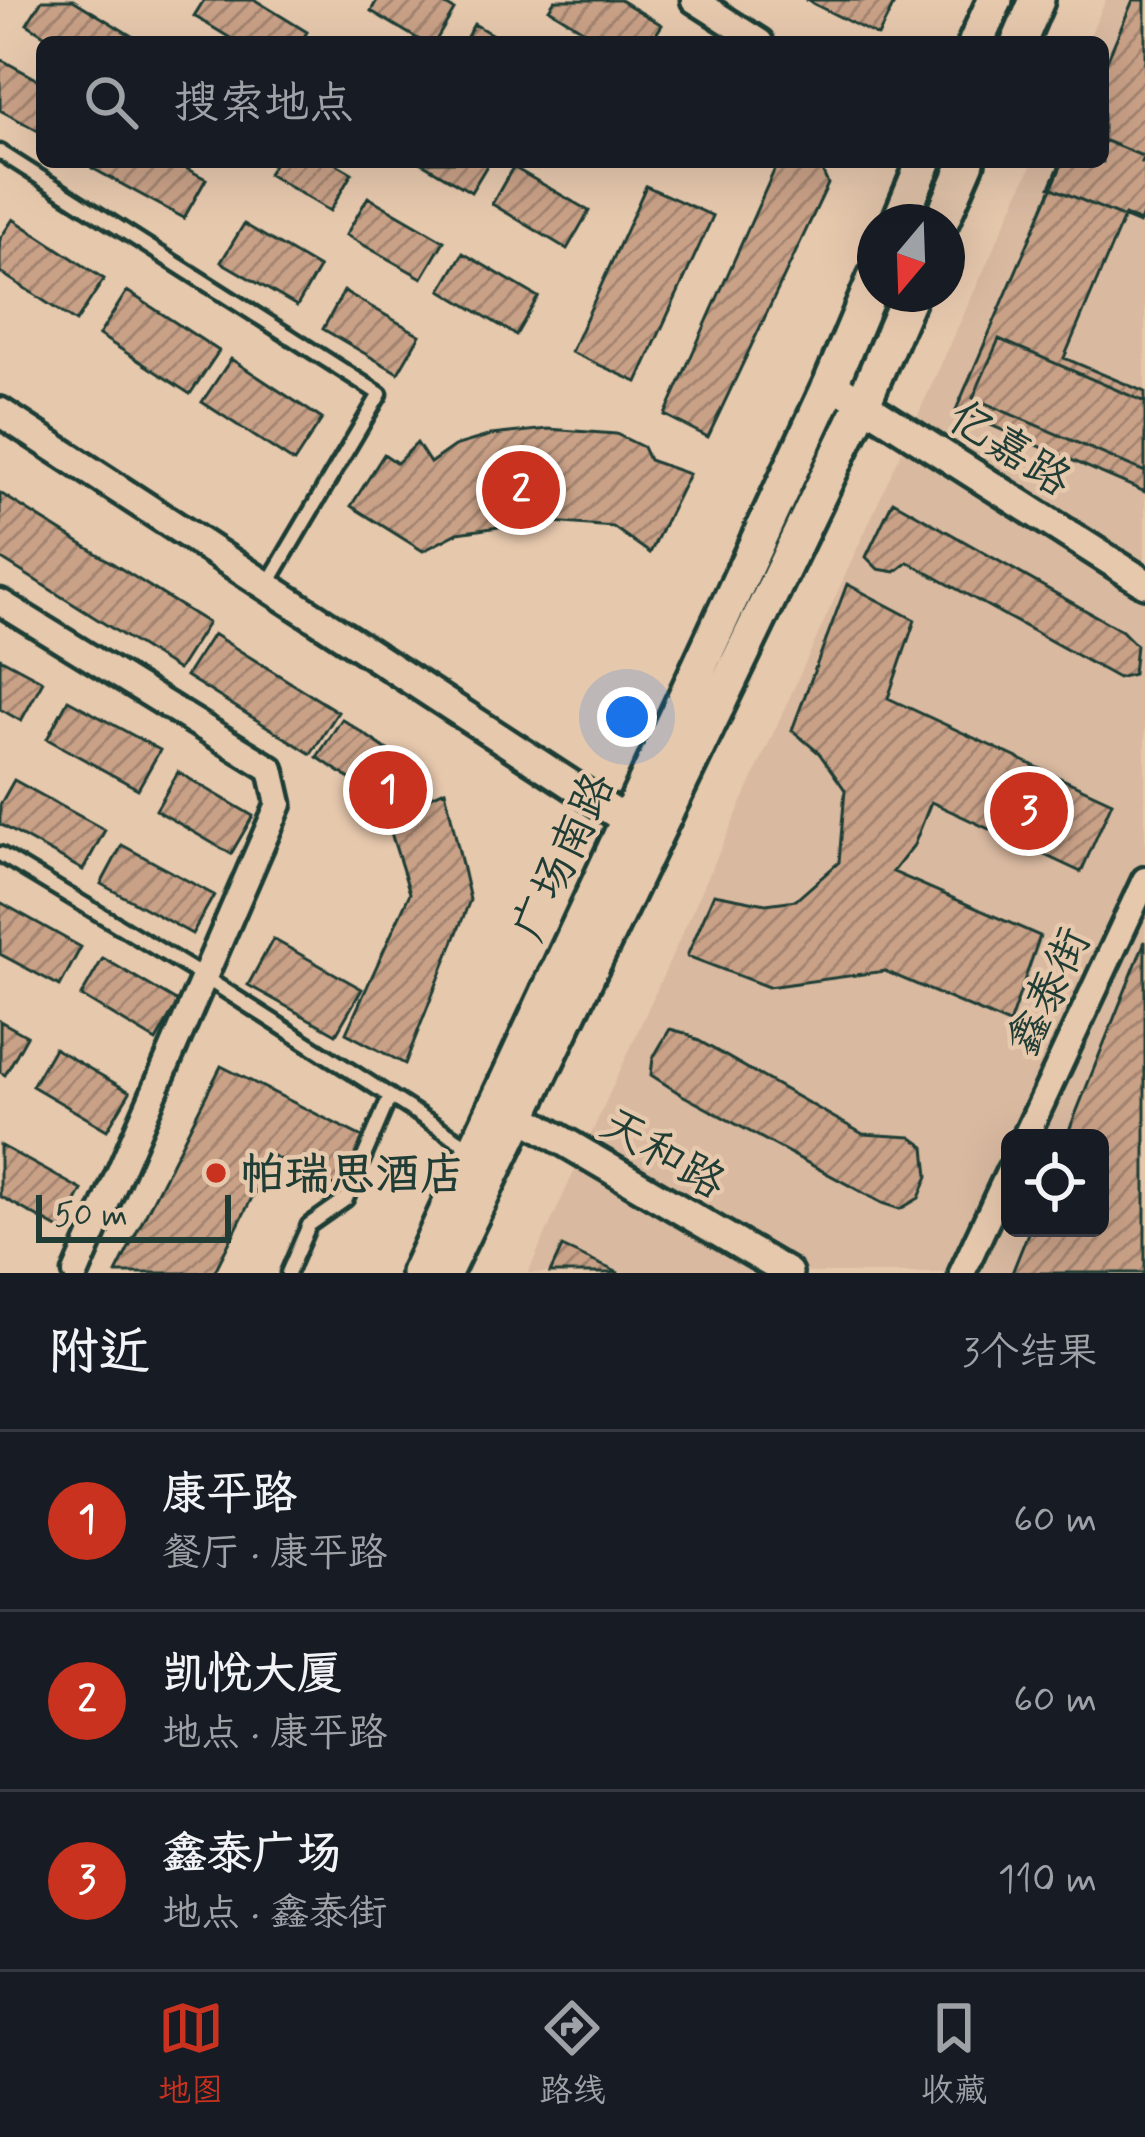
<!DOCTYPE html>
<html lang="zh">
<meta charset="utf-8">
<style>
:root{--surface:#171b24;--page:#20242c;--text:#f1f3f6;--muted:#9ea1a6;--line:#363941;--accent:#c8321e}
body{margin:0;font-family:Mynerve,"LXGW WenKai TC",sans-serif;background:var(--page);color:var(--text)}
.controls{position:absolute;right:36px;bottom:36px;display:grid;overflow:hidden;border-radius:18px;box-shadow:0 12px 48px #0002}
.controls button{width:108px;height:108px;display:grid;place-items:center;padding:0;border:0;border-bottom:3px solid var(--line);background:var(--surface);color:var(--text);font:60px sans-serif}
.compass{position:absolute;left:857px;top:204px;width:108px;height:108px;border-radius:50%;background:var(--surface);box-shadow:0 12px 48px #0002;rotate:199deg}
.scale{position:absolute;left:36px;bottom:30px;width:195px;box-sizing:border-box;padding-left:12px;border:6px solid #1f3d34;border-top:0;font-size:33px;line-height:42px;white-space:nowrap;color:#1f3d34;-webkit-text-stroke:9px #e6c8ad;paint-order:stroke}
.you{position:absolute;left:627px;top:717px;width:42px;height:42px;margin:-30px;border:9px solid #fff;border-radius:50%;background:#1a73e8;box-shadow:0 0 0 18px #1a73e833}
.badge{display:grid;place-items:center;width:78px;height:78px;border-radius:50%;background:var(--accent);color:#fff;font-size:39px;font-weight:700}
.pin{position:absolute;translate:-50% -50%;border:6px solid #fff;box-shadow:0 3px 12px #0006}
.list{margin:0;padding:0;list-style:none}
h2{display:flex;justify-content:space-between;align-items:center;height:156px;margin:0;padding:0 48px;font-size:51px}
h2 small{font-size:39px;font-weight:400;color:var(--muted)}
.list li{display:grid;grid-template-columns:78px 1fr auto;gap:36px;align-items:center;box-sizing:border-box;height:180px;padding:0 48px;border-top:3px solid var(--line)}
.list b{display:block;font-size:45px;white-space:nowrap}
.list p{margin:0;font-size:39px;white-space:nowrap;color:var(--muted)}
.list em{font-size:39px;font-style:normal;color:var(--muted)}
.icon{flex:none;width:66px;height:66px;fill:none;stroke:currentColor;stroke-width:2;stroke-linecap:round;stroke-linejoin:round}
.map{position:relative;flex:none;width:1145px;height:1273px;overflow:hidden}
.search{position:absolute;background:var(--surface);box-shadow:0 12px 48px #0002;left:36px;right:36px;top:36px;height:132px;display:flex;align-items:center;gap:30px;box-sizing:border-box;padding:0 42px;border-radius:18px;color:var(--muted);font-size:45px}
.sheet{height:696px;background:var(--surface)}
nav{display:flex;justify-content:space-around;align-items:center;box-sizing:border-box;height:168px;border-top:3px solid var(--line);background:var(--surface);font-size:33px;color:var(--muted)}
nav a{display:grid;justify-items:center;gap:6px}
nav .on{color:var(--accent)}
.map>svg:first-child{display:block}
</style>
<div class="map">
<svg width="1145" height="1273" viewBox="0 0 1145 1273">
<defs>
<pattern id="building-hatch" width="6" height="6" patternUnits="userSpaceOnUse" patternTransform="scale(3)"><rect width="6" height="6" fill="#c9a187"/><path d="M-1 1l2-2M0 6l6-6M5 7l2-2" fill="none" stroke="#a3846f"/></pattern>
</defs>
<rect width="100%" height="100%" fill="#e6c8ad"/>
<filter id="ink" filterUnits="userSpaceOnUse"><feTurbulence type="fractalNoise" baseFrequency=".00833" numOctaves="2"/><feDisplacementMap in="SourceGraphic" scale="24" xChannelSelector="R" yChannelSelector="G"/><feConvolveMatrix kernelMatrix="1 2 1 2 8 2 1 2 1" color-interpolation-filters="sRGB"/></filter>
<g filter="url(#ink)">
<path fill="#d9b9a0" fill-rule="evenodd" d="M1106,0H1145V1273H528L1033,162H1103V42H1087ZM1010,1138H1100V1228H1010Z"/>
<path fill="url(#building-hatch)" stroke="#1f3d34" stroke-width="3" d="M42,0H73L140,41L55,42L27,24Z
M204,0H255L307,32L301,42H237L194,16Z
M377,0H437L454,10L435,42H423L371,11Z
M555,0H620L662,25L651,42H602L549,9Z
M806,0H896L878,36Z
M1133,0H1145V153L1141,162L1145,163V224L1125,215L1064,358L1145,392V492L956,410L1063,162H1103V70Z
M474,24L505,42H464Z
M0,59L42,82V133L0,110Z
M1103,140L1145,157V210L1139,224L1050,187L1061,162H1103Z
M96,162H174L206,179L184,218L92,168Z
M275,162H333L352,173L330,211L268,174Z
M420,162H489L471,192Z
M773,162H818L828,184L708,437L665,415L777,164Z
M513,167L589,211L567,249L492,204Z
M646,186L713,216L637,382L571,352Z
M368,197L444,241L422,278L346,235Z
M13,219L104,279L76,322L0,272V239Z
M244,224L319,268L297,306L221,262Z
M463,253L538,297L516,335L441,290Z
M127,291L219,351L190,394L99,335Z
M344,291L420,335L398,373L323,329Z
M999,339L1145,402V472L973,398Z
M231,359L322,419L294,462L202,402Z
M548,429L616,434L643,447L649,460L689,474L650,553L613,527L540,521L458,533L423,551L351,506L384,454L397,463L417,443L430,463L454,446L491,435Z
M0,493L208,623L178,670L0,558Z
M893,501L1122,631L1136,645L1133,674L1118,678L908,562L895,572L878,569L866,557Z
M847,584L915,620L888,698L1112,802L1081,872L931,802L914,845L893,872L1040,936L1009,1024L885,971L768,987L687,956L714,894L766,904L796,900L839,862L845,790L819,753L792,730Z
M213,634L338,712L311,754L186,676Z
M0,658L43,681L21,721L0,709Z
M68,700L160,750L138,789L47,739Z
M342,719L421,773L396,810L317,757Z
M178,772L253,816L231,854L156,810Z
M14,780L105,830L83,870L0,824V805Z
M445,790L470,900L405,1064L346,1033L410,893L386,817Z
M122,845L214,895L192,934L101,884Z
M0,902L81,947L60,986L0,954Z
M273,939L362,989L336,1034L248,985Z
M1145,941V1273H1012L1030,1228H1100V1138H1066Z
M103,958L178,1002L156,1041L81,996Z
M0,1021L27,1036L5,1075L0,1072Z
M670,1029L685,1033L863,1134L911,1137L925,1147L928,1176L919,1198L900,1209L882,1203L682,1095L651,1075L653,1058Z
M54,1048L130,1092L107,1130L32,1086Z
M221,1066L366,1139L340,1189L273,1156L214,1273H116Z
M0,1145L82,1190L61,1230L0,1196Z
M562,1247L619,1273H550Z"/>
<g fill="none" stroke-linecap="round" stroke-linejoin="round">
<defs>
<path id="service" d="M0,152L380,394L267,585
M0,854L204,977L474,1150
M288,1273L309,1225L346,1199L390,1096"/>
<path id="minor" d="M694,0L760,42
M0,602L271,769L279,804L76,1273
M1025,1138L1145,880
M962,1273L1010,1170"/>
<path id="tertiary" d="M831,383L1145,583
M0,412L627,821
M502,1105L788,1273"/>
<path id="secondary" d="M976,42L995,0
M1019,42L1037,0
M899,222L924,162
M941,222L967,162
M418,1273L831,383L875,278
M444,1273L863,403L910,294"/>
</defs>
<use href="#service" stroke="#1f3d34" stroke-width="21"/>
<use href="#minor" stroke="#1f3d34" stroke-width="33"/>
<use href="#tertiary" stroke="#1f3d34" stroke-width="36"/>
<use href="#secondary" stroke="#1f3d34" stroke-width="42"/>
<use href="#service" stroke="#e6c8ad" stroke-width="12"/>
<use href="#minor" stroke="#e6c8ad" stroke-width="24"/>
<use href="#tertiary" stroke="#e6c8ad" stroke-width="27"/>
<use href="#secondary" stroke="#e6c8ad" stroke-width="33"/>
</g>
</g>
<circle fill="#c8321e" stroke="#e6c8ad" stroke-width="4.5" cx="216" cy="1173" r="12"/>
<g text-anchor="middle" stroke-width="9" stroke-linejoin="round" paint-order="stroke">
<g font-size="45" fill="#1f3d34" stroke="#e6c8ad">
<text transform="translate(1011 447) rotate(33)" y="16">亿嘉路</text>
<text transform="translate(562 856) rotate(-65)" y="16">广场南路</text>
<text transform="translate(1047 991) rotate(-65)" y="16">鑫泰街</text>
<text transform="translate(664 1152) rotate(30)" y="16">天和路</text>
</g>
<g font-size="45" font-weight="bold" fill="#1f3d34" stroke="#e6c8ad" text-anchor="start">
<text x="240" y="1189">帕瑞思酒店</text>
</g>
</g>
</svg>
<div class="controls">
<button><svg class="icon" aria-label="locate" viewBox="0 0 24 24"><circle cx="12" cy="12" r="6"/><path d="M12 2v4M12 18v4M2 12h4M18 12h4"/></svg></button>
</div>
<svg class="compass" viewBox="-18 -18 36 36"><path d="M0-13l5 13h-10z" fill="#e53935"/><path d="M0 13l5-13h-10z" fill="#9ea1a6"/></svg>
<div class="scale">50 m</div>
<div class="you"></div>
<div class="pin badge" style="left:388px;top:790px">1</div>
<div class="pin badge" style="left:521px;top:490px">2</div>
<div class="pin badge" style="left:1029px;top:811px">3</div>
<div class="search"><svg class="icon" aria-label="search" viewBox="0 0 24 24"><circle cx="10" cy="10" r="6"/><path d="M15 15l6 6"/></svg>搜索地点</div>
</div>
<section class="sheet">
<h2>附近<small>3个结果</small></h2>
<ul class="list">
<li><span class="badge">1</span><div><b>康平路</b><p>餐厅 · 康平路</p></div><em>60 m</em></li>
<li><span class="badge">2</span><div><b>凯悦大厦</b><p>地点 · 康平路</p></div><em>60 m</em></li>
<li><span class="badge">3</span><div><b>鑫泰广场</b><p>地点 · 鑫泰街</p></div><em>110 m</em></li>
</ul>
</section>
<nav>
<a class="on"><svg class="icon" aria-label="map" viewBox="0 0 24 24"><path d="M3 6l6-2 6 2 6-2v14l-6 2-6-2-6 2zM9 4v14M15 6v14"/></svg>地图</a>
<a><svg class="icon" aria-label="directions" viewBox="0 0 24 24"><path d="M12 3l9 9-9 9-9-9zM9 14v-3h6M13 9l2 2-2 2"/></svg>路线</a>
<a><svg class="icon" aria-label="saved" viewBox="0 0 24 24"><path d="M7 4h10v16l-5-4-5 4z"/></svg>收藏</a>
</nav>
